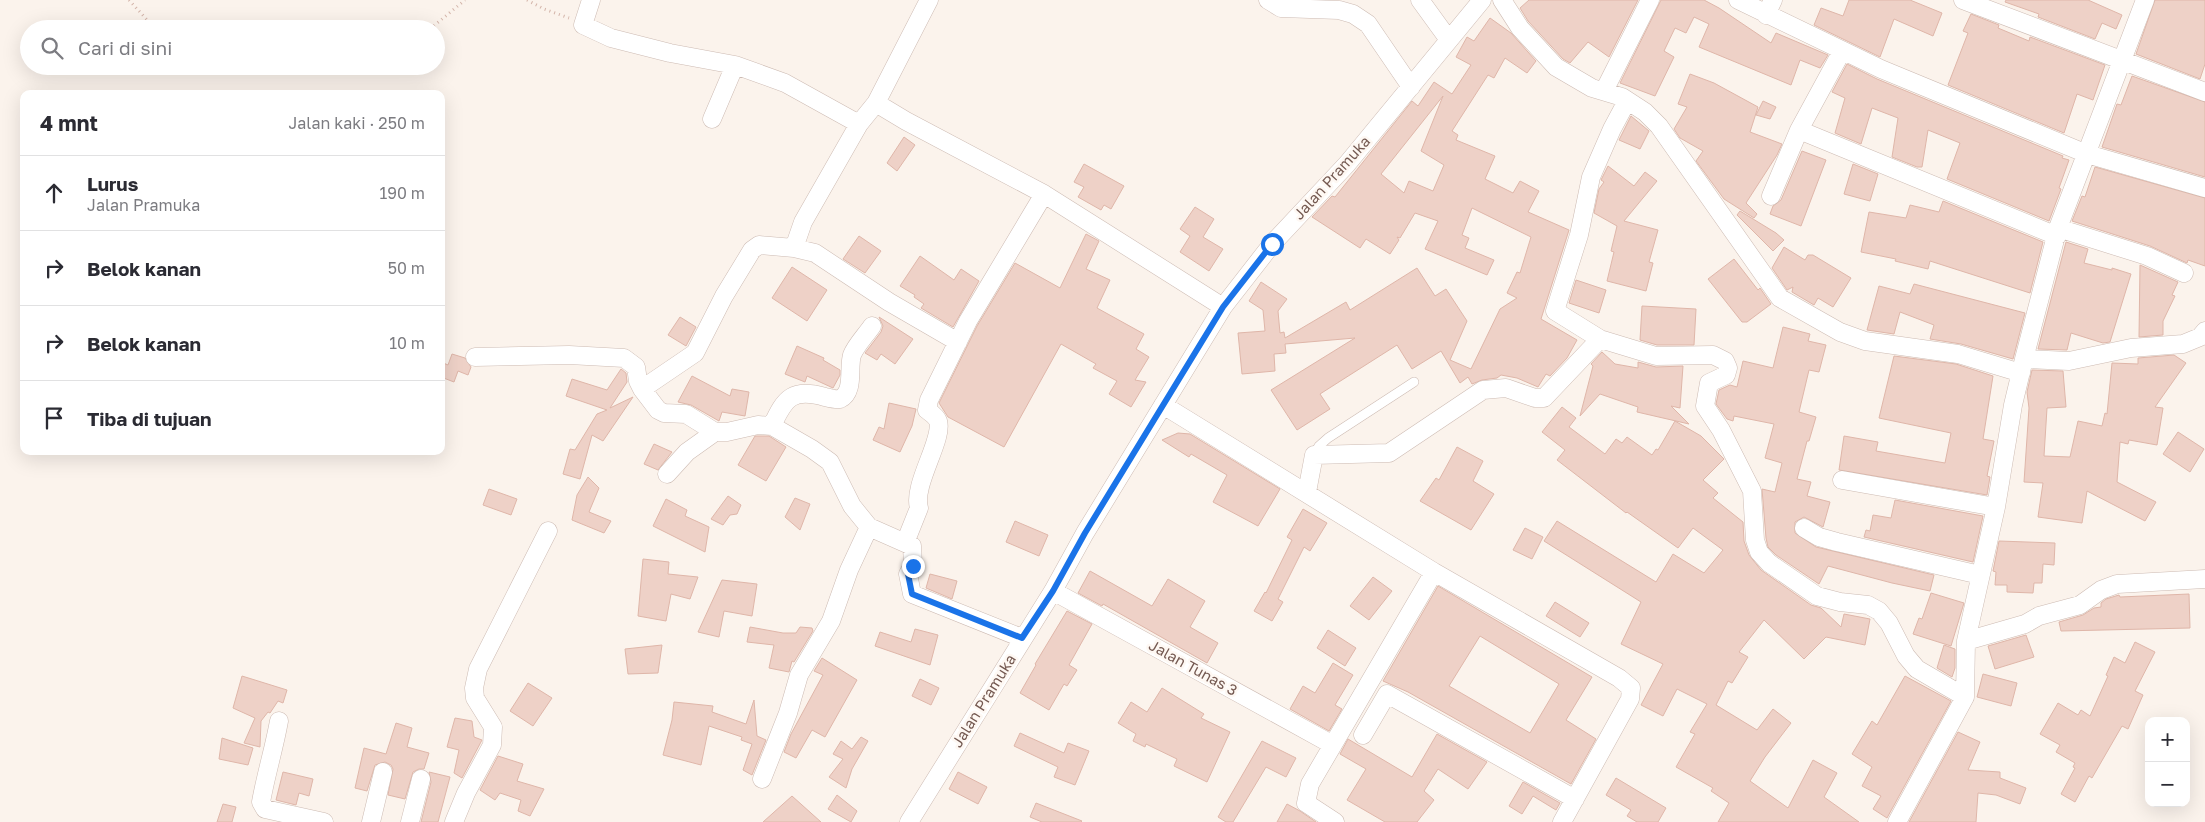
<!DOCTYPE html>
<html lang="id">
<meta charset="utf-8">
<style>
:root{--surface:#fff;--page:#f7f7f7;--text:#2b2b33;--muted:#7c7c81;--line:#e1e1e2}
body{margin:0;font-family:"Golos Text",sans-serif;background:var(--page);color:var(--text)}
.controls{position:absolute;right:15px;bottom:15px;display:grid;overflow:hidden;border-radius:10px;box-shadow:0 5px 20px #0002}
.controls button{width:45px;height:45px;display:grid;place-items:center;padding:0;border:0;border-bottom:1px solid var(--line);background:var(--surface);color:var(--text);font:25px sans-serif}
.stop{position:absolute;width:15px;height:15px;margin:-11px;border:4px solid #1a73e8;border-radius:50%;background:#fff}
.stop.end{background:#1a73e8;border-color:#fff;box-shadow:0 1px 5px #0008}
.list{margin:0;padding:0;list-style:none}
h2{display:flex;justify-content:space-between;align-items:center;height:65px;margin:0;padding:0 20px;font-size:21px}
h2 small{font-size:16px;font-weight:400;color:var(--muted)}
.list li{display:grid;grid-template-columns:32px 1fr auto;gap:15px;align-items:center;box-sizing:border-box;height:75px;padding:0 20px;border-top:1px solid var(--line)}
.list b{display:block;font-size:19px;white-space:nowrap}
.list p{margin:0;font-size:16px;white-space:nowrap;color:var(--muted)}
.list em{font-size:16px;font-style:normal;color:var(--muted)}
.icon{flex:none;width:28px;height:28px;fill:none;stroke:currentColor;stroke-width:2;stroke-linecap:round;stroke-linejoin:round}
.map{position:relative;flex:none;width:2205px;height:822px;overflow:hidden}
.search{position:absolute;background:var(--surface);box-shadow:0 5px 20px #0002;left:20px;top:20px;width:425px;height:55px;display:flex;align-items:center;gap:12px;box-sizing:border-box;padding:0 18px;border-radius:28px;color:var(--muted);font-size:19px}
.panel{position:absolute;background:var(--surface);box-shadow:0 5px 20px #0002;left:20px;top:90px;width:425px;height:365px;border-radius:10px}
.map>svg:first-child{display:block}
</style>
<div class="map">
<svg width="2205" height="822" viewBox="0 0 2205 822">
<rect width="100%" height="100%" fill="#fbf3ec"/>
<path fill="#eed1c7" stroke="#dfb6a9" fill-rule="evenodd" d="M1529,0H1638L1609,57L1588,42L1570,63L1563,59L1528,21L1520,8Z
M1661,0H1704L1719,8L1771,43L1776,33L1828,55L1820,68L1800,60L1791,85L1699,47L1709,24L1694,17L1686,33L1675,28L1664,51L1674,57L1655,96L1620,83Z
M1849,0H1910L1942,13L1933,36L1894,19L1880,57L1814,25L1821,8L1843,16Z
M2006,0H2088L2122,15L2116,29L2102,23L2095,39L2038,17L2039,14L2005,2Z
M2155,0H2205V64L2200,79L2136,54Z
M1971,14L1999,25L1998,28L2029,41L2030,37L2105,65L2093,100L2077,94L2064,133L1948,85L1968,33L1963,31Z
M1490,18L1511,33L1536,61L1527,73L1505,58L1494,78L1488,75L1452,131L1458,135L1456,140L1495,156L1485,179L1513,193L1520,181L1539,191L1528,212L1569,230L1541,319L1577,340L1567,358L1550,376L1546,374L1538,387L1517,378L1501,375L1497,378L1482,380L1472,384L1468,377L1460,383L1441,351L1412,369L1397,345L1320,394L1330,409L1297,430L1271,390L1355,338L1285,344L1286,353L1274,354L1275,371L1242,374L1238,333L1265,331L1263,310L1249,301L1261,282L1287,299L1278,311L1280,333L1284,332L1285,338L1346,302L1350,310L1417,268L1435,296L1446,289L1467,321L1450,360L1471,369L1500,309L1517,298L1507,293L1517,272L1520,273L1531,237L1472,208L1462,235L1469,238L1465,248L1494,260L1487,275L1425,249L1438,221L1415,213L1400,238L1397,237L1399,240L1390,254L1366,239L1360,248L1312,217L1332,196L1335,197L1412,101L1418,106L1434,82L1452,94L1471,65L1456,57L1467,37L1474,41ZM1443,96L1421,151L1444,165L1433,191L1409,181L1404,193L1381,174Z
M1847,64L1877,79L2063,156L2062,158L2069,160L2059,188L2061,189L2049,221L1947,179L1960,143L1928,130L1922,167H1917L1892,157L1898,118L1872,108L1861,144L1835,133L1845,98L1832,92Z
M1690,74L1714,83L1758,107L1750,132L1782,144L1777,155L1746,203L1757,214L1754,218L1724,199L1696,161L1703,151L1680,138L1674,129L1687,107L1678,104Z
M2132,76L2205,102V177L2102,147L2117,104L2121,105Z
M1763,101L1776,107L1770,119L1756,115Z
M1631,116L1649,131L1640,149L1619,140Z
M904,137L915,145L897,171L887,163Z
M1802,151L1826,160L1801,226L1770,214L1773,206L1781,200Z
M1084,164L1124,186L1111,209L1104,205L1101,210L1078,197L1084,187L1074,182Z
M1853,164L1878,174L1870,201L1844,194Z
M1608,166L1634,186L1645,172L1657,181L1624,221L1658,230L1649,262L1653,263L1646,291L1607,281L1614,252L1611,251L1617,226L1594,213L1599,189L1604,182L1601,180Z
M2095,167L2205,198V266L2188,260L2187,263L2150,246L2072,221L2082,196L2085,197Z
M1943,201L2043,242L2030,293L1930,261L1928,269L1895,261L1896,259L1861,252L1869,212L1906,218L1910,205L1939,212Z
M1195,207L1214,219L1203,237L1223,249L1209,271L1180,252L1190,236L1180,229Z
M1740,211L1776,233L1784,240L1773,251L1737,215Z
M1086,234L1099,241L1086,269L1110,280L1097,308L1144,334L1136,349L1149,357L1135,380L1146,382L1131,407L1109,394L1117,381L1093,368L1096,364L1061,344L1004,447L948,417L939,403L977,326L1015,263L1060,288Z
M859,236L881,251L865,273L843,259Z
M2066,242L2088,249L2084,263L2112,270V268L2131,274L2110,342L2103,343L2071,333L2067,350L2038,349Z
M1784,247L1805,260L1808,255H1813L1851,278L1833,307L1818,298L1814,305L1792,292L1793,287L1787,290L1772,268Z
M920,256L954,280L961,269L979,281L953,327L921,308L924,304L914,297L915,295L900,286Z
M1734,259L1758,290L1760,288L1771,304L1747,322H1742L1708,279Z
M2140,265L2178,282L2172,295L2175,296L2163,321V335L2139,337Z
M792,267L827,290L807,321L772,298Z
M1576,280L1606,290L1599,313L1569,303Z
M1914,284L2025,313L2013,359L1961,344L1930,339L1934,325L1900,312L1894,334L1867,330L1879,286L1910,294Z
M1642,306L1696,309L1694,345H1657L1640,340Z
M680,317L696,327L686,346L668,335Z
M879,317L913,339L895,364L881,354L877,360L865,353L881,332L883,326Z
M1783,327L1810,334L1808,341L1826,345L1819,372L1809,370L1799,412L1816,417L1809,441H1807L1797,479L1811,482L1807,496L1830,502L1823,527L1804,517L1795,522V533L1816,547L1934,575L1930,591L1892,583L1828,566L1819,584L1776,555L1768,547L1766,538L1762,489L1775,492L1782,463L1765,458L1774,424L1734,416L1733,421L1727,419L1716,404L1719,390L1730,385L1737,387L1743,361L1773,368Z
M797,346L824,358L823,360L840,370V375L833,388L807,376L805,382L785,374Z
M1602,352L1615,364L1638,368V362L1656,367L1683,366L1680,408L1671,406L1689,424L1637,412L1638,407L1600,394L1580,416L1593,366L1591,364Z
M452,354L465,358L471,367L468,375L458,371L454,382L441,377V362L448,365Z
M2174,355L2186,363L2155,407L2163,408L2157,445L2129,440L2128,444L2120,442L2117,482L2156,502L2145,521L2087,491L2082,523L2038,517L2043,483L2024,482L2029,408L2027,392L2032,370L2063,371L2066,407L2047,408L2044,456L2070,457L2078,421L2102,426L2105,413L2107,414L2112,363L2138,364V358Z
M1894,356L1956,364L1993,376L1983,439L1994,441L1987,476L1990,477L1987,495L1839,470L1844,436L1878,442L1876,451L1945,463L1951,433L1879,418Z
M621,369L626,373L627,382L610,408L633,397L603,441L592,435L580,479L563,474L570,449L575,450L597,414L607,410L566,396L572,379L607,390Z
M692,376L730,396L732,389L749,392L745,416L722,412L719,421L691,405L678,402Z
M889,403L916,409L912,426L900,452L873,440L879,427L884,429Z
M1562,407L1576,418L1569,427L1605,454L1616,439L1622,443L1627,437L1652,455L1656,449L1658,450L1675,421L1701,436L1724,459L1703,480L1718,493L1713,498L1743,522L1744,541L1749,555L1761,570L1811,605L1821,608L1841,627L1844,614L1870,619L1865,645L1826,637L1804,659L1764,620L1739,652L1748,657L1732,683L1728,681L1716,705L1757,730L1773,709L1791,723L1765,757L1750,781L1788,808L1813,760L1837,773L1824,797L1859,822H1718L1729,803L1711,791L1713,788L1676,767L1695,734L1690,732L1707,704L1677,689L1663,716L1641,705L1663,664L1621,644L1641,602L1544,541L1557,521L1656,582L1673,554L1704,573L1723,550L1693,528L1678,548L1627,512L1626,513L1557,460L1565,450L1542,432Z
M2178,432L2204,449L2190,472L2163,454Z
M1178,433L1190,434L1280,489L1258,526L1213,502L1227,475L1191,454L1189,457L1162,440Z
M755,436H769L786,447L766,481L738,465Z
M654,444L672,452L658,470L644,464Z
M1457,447L1483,461L1473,481L1494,494L1471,530L1420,501L1436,478L1439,480Z
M588,477L599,488L589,512L611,521L604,533L572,520L577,495Z
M489,489L517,499L511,515L483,505Z
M728,496L741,505L737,514L730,515L723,525L711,519Z
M795,498L810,504L800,530L785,517Z
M666,499L687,510L685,516L709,527L705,552L653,526Z
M1895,500L1983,516L1973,562L1864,537L1866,530L1870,531L1873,515L1891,518Z
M1303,509L1327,523L1310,551L1304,547L1278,599L1283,602L1272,621L1254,611L1265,592L1266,593L1292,540L1287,537Z
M1015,521L1048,535L1039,556L1006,542Z
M1525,528L1543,537L1532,559L1513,550Z
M1999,541L2055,543L2054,565L2043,564L2042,583H2034L2033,593L2007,592V585H1995L1996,572L1993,571Z
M643,559L669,562L668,574L698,577L690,599L671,594L666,621L638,616Z
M1090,571L1152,606L1168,579L1205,601L1190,627L1218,643L1207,663L1103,604L1102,606L1078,593Z
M930,574L957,581L952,599L926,588Z
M1373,577L1392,591L1369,620L1350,606Z
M722,580L757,584L752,616L724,611L719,637L698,632Z
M1438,586L1592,677L1566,720L1596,739L1571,784L1408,692L1383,681ZM1480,636L1559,684L1530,733L1449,686Z
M1931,593L1964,603L1951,646L1913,634L1919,618L1922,619Z
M2189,594L2190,628L2061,631L2059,622L2083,615L2094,608L2101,607V603L2106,599L2119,595L2120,597Z
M1555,602L1589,623L1580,637L1546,616Z
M1067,611L1092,624L1069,665L1077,670L1067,686L1064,684L1049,710L1020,693L1036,665L1035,664Z
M750,627L783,633H796L800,627L812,628L813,631L794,662L792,661L789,672L769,668L774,645L747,642Z
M915,629L938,635L930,665L875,646L880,632L911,642Z
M1328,630L1356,648L1345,666L1317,648Z
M2026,635L2034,657L1995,669L1988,646Z
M2135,642L2155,652L2135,691L2143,695L2128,729L2122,726L2092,778L2089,776L2075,802L2061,794L2075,768L2073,767L2075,763L2056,752L2060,745L2040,734L2058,703L2078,715L2081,710L2090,716L2108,676L2106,675L2114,657L2125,663Z
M662,645L658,673L628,674L625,649Z
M1944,645L1955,649V668L1952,677L1937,668Z
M822,658L857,680L825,737L812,730L796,758L784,752L791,734L823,675L814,671Z
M1333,663L1353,675L1335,705L1342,709L1329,731L1290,709L1303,686L1315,693Z
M1983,674L2017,683L2011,706L1977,697Z
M242,676L287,690L283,703L278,701L270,713L268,712L261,721L260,747L244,743L255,718L233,708Z
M1905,676L1951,701L1887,818L1873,809L1881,796L1862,786L1872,767L1852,754L1872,721L1877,725Z
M920,679L939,688L931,705L912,696Z
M528,683L552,698L533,726L510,711Z
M1162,688L1204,714L1201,718L1230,732L1207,782L1174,766L1177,759L1146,744L1145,747L1133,741L1136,734L1118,723L1131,702L1147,712Z
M754,700L757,736L766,740L752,775L743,770L752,744L741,740L742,737L709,726L701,765L663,755L672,720L674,702L713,706L712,712L746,724Z
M455,718L472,721L474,737L482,740L462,778L454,773L459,750L447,747Z
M396,723L412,728L407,747L429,753L424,769H419L413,772L405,799L388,795L393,769L391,765L385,762L375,765L367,791L355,788L364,748L386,754Z
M1958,732L1980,742L1968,770L2000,772V778L2026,788L2020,804L1996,795L1978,793L1976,822H1909Z
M1020,733L1064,753L1068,743L1089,751L1075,785L1054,777L1058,767L1014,746Z
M1437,734L1487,762L1468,789L1438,769L1424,791L1434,800L1417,822H1385L1347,800L1366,769L1340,754L1348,739L1412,777Z
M861,737L868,741L852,769L846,788L829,777L843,759L833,754L841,741L852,749Z
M222,738L253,748L248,765L219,759Z
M1262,741L1296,758L1286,777L1266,767L1233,822H1226L1218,817Z
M498,756L523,764L517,781L544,789L530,816L518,811L521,800L500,793L495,800L480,790Z
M283,772L313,779L309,796L299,793L296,805L276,800Z
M429,772L450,777L438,822H421L431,782Z
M958,772L987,787L978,804L949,789Z
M1616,778L1666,808L1658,822H1637L1627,816L1631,810L1606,795Z
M1523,782L1560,803L1556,810L1533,796L1522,814L1509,806Z
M837,795L857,811L851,822L828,809Z
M792,796L821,822H763Z
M1036,803L1082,821L1081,822H1042L1030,817Z
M223,804L236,807L232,822H217Z
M1287,804L1300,811L1316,822H1277Z"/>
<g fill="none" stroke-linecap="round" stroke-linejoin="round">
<defs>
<path id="lane" d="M1314,455L1319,446L1328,438L1414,382"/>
<path id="street" d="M591,0L583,25L611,38L670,53L735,65L785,83L859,124
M1268,0L1281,8L1339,10L1353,14L1368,24L1411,87
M1420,0L1449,40
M1502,0L1520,28L1556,67L1592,88L1622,97L1645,112L1659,126L1780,298L1840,332L1865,341L1958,354L2021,373
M1738,0L1881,69L2087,154L2205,188
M1963,0L2205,92
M1766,15L1773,0
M1604,91L1650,0
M1627,101L1612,129L1591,177L1579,235L1555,311L1600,339L1656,356L1713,355L1725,361L1728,368L1726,375L1709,383L1705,406L1721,430L1752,491L1755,540L1759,552L1769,563L1817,596L1840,602L1868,605L1879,611L1889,623L1906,656L1917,669L1965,697
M876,103L929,0
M712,119L735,65
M1799,130L2057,236
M1771,196L1799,130L1842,51
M2058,228L2147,256L2184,273
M958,342L889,302L815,253L794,248L803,222L859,124L876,103L906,121L1044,194L1223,307
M475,357L569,355L624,358L636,367L638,381L642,389L658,410L664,413L686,414L715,432H727L758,425L772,426L812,449L830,462L852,506L869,527L849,570L831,621L799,675L788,713L762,779
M2024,359L2069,361L2131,348L2183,344L2200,337L2205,331
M642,389L695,353L724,296L752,250L759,245L794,248
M1163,405L1434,572L1619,678L1631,688L1630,699L1562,822
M772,426C785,397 793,388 825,397C829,398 836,400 840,399C855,392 848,367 852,355C856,345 866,335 872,326
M667,474L687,452L715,432
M1842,480L1996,507
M1307,492L1314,455L1389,453L1483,390L1506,388L1535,398H1544L1600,339
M869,527L912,546L913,565L908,574L912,594L1022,638
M1804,528L1819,537L1837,542L1980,575
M905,543L919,508C912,485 944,439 938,421C936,416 931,413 927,410L929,400L968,321L1044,194
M1053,591L1333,745
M1966,641L2025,624L2039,616L2080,605L2101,590L2117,584L2205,579
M279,721C274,749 266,774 261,802L265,809L324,822
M1363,735L1387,694L1575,799
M371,822L383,772
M410,822L421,779
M454,822L466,793L492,745L493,727L475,698L474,688L478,669L548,531
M909,822L1053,591L1085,533L1223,307L1272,244L1347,164L1482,0
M1335,822L1306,803L1310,784L1434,572
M1897,822L1965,697L1966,641L1996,507L2013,405L2024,359L2058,228L2145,0"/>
</defs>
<use href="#lane" stroke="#cdbbb3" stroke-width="10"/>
<use href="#street" stroke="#cdbbb3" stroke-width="19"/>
<path stroke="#d3b4a9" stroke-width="3" stroke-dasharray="1 4" stroke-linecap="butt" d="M129,0L149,22L169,29
M527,0L544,9L569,18
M430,29L465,0"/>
<use href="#lane" stroke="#fff" stroke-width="9"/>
<use href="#street" stroke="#fff" stroke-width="18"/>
</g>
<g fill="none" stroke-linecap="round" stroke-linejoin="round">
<path stroke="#1a73e8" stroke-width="6" d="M913,566L908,574L912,594L1022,638L1053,591L1085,533L1223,307L1272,244"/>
</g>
<g text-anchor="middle" stroke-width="5" stroke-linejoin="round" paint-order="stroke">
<g font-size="15" fill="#745951" stroke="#fef8f3">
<text transform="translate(1332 178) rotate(-48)" y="5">Jalan Pramuka</text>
<text transform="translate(1193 668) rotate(29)" y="5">Jalan Tunas 3</text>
<text transform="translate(984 701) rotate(-58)" y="5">Jalan Pramuka</text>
</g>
</g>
</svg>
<div class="controls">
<button>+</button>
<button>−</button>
</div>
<div class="stop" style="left:1272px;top:244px"></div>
<div class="stop end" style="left:913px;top:566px"></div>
<div class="search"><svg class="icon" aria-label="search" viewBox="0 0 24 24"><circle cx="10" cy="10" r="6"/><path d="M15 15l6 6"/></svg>Cari di sini</div>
<section class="panel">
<h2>4 mnt<small>Jalan kaki · 250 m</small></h2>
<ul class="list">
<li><svg class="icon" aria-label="ahead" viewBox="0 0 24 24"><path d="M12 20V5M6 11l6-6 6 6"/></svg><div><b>Lurus</b><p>Jalan Pramuka</p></div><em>190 m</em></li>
<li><svg class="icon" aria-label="right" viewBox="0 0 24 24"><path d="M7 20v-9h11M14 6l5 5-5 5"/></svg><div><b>Belok kanan</b></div><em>50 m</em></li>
<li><svg class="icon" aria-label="right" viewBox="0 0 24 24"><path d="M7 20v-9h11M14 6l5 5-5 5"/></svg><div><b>Belok kanan</b></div><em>10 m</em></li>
<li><svg class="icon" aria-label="arrive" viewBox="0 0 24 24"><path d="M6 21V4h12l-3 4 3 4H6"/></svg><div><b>Tiba di tujuan</b></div></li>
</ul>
</section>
</div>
